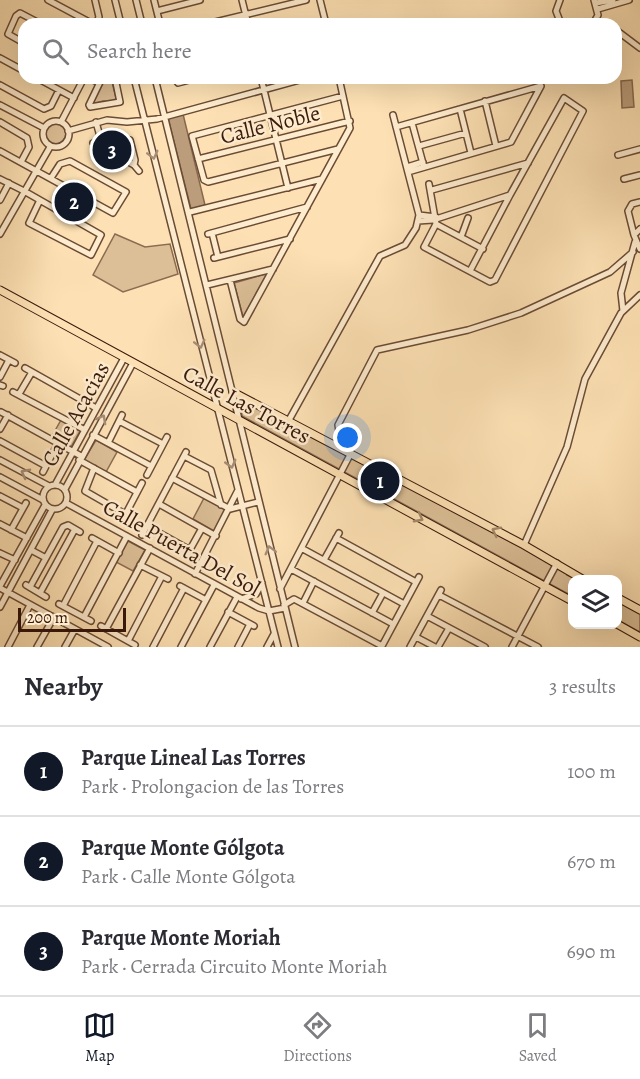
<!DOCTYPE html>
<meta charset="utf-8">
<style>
:root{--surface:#fff;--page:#f7f7f7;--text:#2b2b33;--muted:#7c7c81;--line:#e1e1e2;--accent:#111827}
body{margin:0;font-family:Alegreya,serif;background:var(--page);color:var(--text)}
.controls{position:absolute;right:18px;bottom:18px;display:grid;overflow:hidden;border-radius:12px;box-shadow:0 6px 24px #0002}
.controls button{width:54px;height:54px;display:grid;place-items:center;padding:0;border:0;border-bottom:2px solid var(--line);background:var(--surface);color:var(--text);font:30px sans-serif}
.scale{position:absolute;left:18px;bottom:15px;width:108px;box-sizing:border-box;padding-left:6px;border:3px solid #3a190b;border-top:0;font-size:16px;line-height:21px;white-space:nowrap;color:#3a190b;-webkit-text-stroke:4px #feecce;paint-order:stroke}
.you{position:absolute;left:348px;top:438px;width:21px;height:21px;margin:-15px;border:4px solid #fff;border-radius:50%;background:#1a73e8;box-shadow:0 0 0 9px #1a73e833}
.badge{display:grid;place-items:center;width:39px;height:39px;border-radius:50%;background:var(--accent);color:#fff;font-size:20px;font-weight:700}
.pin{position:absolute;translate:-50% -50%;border:3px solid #fff;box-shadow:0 2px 6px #0006}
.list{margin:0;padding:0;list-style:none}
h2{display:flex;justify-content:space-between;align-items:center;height:78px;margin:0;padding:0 24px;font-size:26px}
h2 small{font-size:20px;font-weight:400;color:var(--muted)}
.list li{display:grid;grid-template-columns:39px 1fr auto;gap:18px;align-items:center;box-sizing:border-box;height:90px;padding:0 24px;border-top:2px solid var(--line)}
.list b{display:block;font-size:22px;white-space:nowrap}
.list p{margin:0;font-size:20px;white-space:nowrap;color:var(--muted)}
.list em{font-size:20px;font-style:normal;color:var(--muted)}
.icon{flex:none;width:33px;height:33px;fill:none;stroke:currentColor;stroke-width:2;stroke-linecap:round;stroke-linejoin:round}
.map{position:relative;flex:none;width:640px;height:647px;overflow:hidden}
.search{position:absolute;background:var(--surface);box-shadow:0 6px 24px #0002;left:18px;right:18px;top:18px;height:66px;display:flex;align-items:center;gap:15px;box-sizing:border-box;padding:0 21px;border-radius:18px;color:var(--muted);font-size:22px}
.sheet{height:348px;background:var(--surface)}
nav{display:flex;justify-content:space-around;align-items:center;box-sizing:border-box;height:84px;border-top:2px solid var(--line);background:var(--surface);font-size:16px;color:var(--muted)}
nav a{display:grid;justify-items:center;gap:3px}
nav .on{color:var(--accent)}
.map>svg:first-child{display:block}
</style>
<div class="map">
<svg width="640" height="647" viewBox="0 0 640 647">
<rect width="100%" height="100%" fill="#fde1b4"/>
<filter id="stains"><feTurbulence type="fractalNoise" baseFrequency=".00333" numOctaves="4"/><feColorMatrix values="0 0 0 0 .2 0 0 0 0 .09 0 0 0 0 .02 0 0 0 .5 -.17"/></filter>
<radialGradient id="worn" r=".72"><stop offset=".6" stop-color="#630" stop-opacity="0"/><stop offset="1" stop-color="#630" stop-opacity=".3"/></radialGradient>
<path fill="#dcbf97" stroke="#8b6c51" stroke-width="1.5" d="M104,78H111L116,98L114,102L103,101L93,104L91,102Z
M44 133a11 11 0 1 1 22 0a11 11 0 1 1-22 0Z
M70,193L83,201L72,220L59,213Z
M115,234L145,247L170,244L178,274L123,292L93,275Z
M265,274L266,276L243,317L234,283Z
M240,399L568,572L567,575L576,579L572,580V596L242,416Z
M61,420L80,431L71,447L52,436Z
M96,440L117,452L106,472L84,460Z
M204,498L226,510L214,531L193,519Z
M128,541L145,550L133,571L116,562Z
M618,600L640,613V632L618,620Z"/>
<path fill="#bb9d7b" stroke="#87684e" stroke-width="1.5" d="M632,80L634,107L622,108L621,81Z
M183,114L205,205L191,209L168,118Z"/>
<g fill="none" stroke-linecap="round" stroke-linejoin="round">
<defs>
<path id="minor" d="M48,0L93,24
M95,0L99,17L96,24
M115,0L121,24
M136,0L142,24
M154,0L160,24
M242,0L248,24
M320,0L326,24
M560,0L556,11L561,24
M596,3L613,0
M598,9L629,0
M157,11L200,0
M207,24L306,0
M313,24L325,21
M593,24L598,15L594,0
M616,30L640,48
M24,43L8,34L16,16L20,13L41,24
M0,58L24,71
M37,78L74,98
M89,78L99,83
M102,78L89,105L90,107L120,102L115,78
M134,78L278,647
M155,78L295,647
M174,78L178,83L197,78
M261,78L288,188
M0,85L44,109L51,106L59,90
M485,101L496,146
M0,105L44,128
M460,109L471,153
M43 134a13 13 0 1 1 26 0a13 13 0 1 1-26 0Z
M0,122L27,138L29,147L21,162
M61,122L84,78
M96,122L101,140
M412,123L424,167
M396,127L541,86L511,142L408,172
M68,131L107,120L127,122L157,119L307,78
M419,146L466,133
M338,149L208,182L204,180L192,136L343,96
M0,151L113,213L126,192L70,161L60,164L51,178
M618,155L640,149
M198,159L350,121
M134,165L135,160L130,140L110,137L93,143L134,165L139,171
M407,167L423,162
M0,179L24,191C50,206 75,220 101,235L91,255L29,223L40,200
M624,179L640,175
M429,184L436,224L424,247L490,282L495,280L583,111L564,98L510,195
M432,190L528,163
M0,200L9,183
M190,212L322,179
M419,215L436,217
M418,221L433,220L510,195L470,271
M436,224L483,249
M640,229L634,235L640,249
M212,233L218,257
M0,234L50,147
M208,234L307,207
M634,235L628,211L632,204L640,202
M461,237L468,218
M214,258L290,239
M230,280L240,319L244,322L350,128L339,78
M207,285L273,269
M623,311L621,293L635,242
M0,355L15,363
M25,368L96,408
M0,377L9,360
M0,385L3,386
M13,392L85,430
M19,394L32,372
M1,412L81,456
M289,420L380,256L405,245L416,228L419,215L393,115
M119,421L163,444
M0,429L8,415
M93,435L151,466
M0,441L46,466
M108,443L122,415
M335,445L340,439L338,425L377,350L468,330L521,313L610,272L633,252
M184,456L211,470L221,505
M0,460L49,486
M79,460L137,492
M94,468L85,491L125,514
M43,472L58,443
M147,475L167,437
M0,477L43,500
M172,478L230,509
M43 497a12 12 0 1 1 24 0a12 12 0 1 1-24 0Z
M55,485L124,358
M65,489L133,363
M0,496L23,508
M66,503L259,608L269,611L285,608
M159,504L216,536
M230,509L258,502
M122,521L142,483
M0,524L27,538
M147,526L190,550
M11,530L26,503
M142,535L186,452
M92,538L119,553
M336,538L416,582
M524,545L567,447L585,379L621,313L640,295
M303,549L404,604
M31,550L46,558
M0,553L15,560
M187,555L202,528
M324,560L339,533
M140,565L168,579
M291,569L393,624
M195,574L238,490
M26,585L46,597
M0,586L45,505
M180,586L206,600
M30,587L63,527L68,525L80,532
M0,588L108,647
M280,589L351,453
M40,593L75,529
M439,595L538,647
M241,599L256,594L262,583
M303,603L314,581
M59,604L91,621
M284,605L294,599L382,646
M63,606L97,541
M0,607L52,510
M228,612L254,626
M372,613L383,593
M427,616L485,647
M84,617L127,536
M101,626L135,645
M106,629L150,548
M416,637L435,647
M128,641L162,576
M382,646L419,577
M8,647L30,605
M37,647L54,617
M65,647L75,629
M153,647L184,588
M181,647L214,585
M210,647L237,597
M238,647L250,624
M267,647L274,634
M410,647L441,590
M438,647L449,628
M512,647L557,563"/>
<path id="major" d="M0,290L572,601
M233,392L524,545L584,580
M618,598L640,610
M617,624L640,637"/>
</defs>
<use href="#minor" stroke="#6b4b35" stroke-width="8"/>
<use href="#major" stroke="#3a190b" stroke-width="9"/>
<use href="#minor" stroke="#feecce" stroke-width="5"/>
<use href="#major" stroke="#fde1b4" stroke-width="7"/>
</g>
<defs><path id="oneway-chevron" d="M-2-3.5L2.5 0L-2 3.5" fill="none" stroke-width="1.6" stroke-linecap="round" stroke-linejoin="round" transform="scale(1.5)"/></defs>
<g stroke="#a68d76">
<use href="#oneway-chevron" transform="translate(153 155) rotate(76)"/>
<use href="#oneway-chevron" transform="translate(200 344) rotate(76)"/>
<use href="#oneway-chevron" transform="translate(102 419) rotate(-61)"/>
<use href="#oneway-chevron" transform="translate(231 464) rotate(75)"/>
<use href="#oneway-chevron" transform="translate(25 473) rotate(-152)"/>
<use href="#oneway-chevron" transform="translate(270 550) rotate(-104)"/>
</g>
<g stroke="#a58768">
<use href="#oneway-chevron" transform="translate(419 518) rotate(28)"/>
<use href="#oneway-chevron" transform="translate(496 531) rotate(-153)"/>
</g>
<g text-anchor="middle" stroke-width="5" stroke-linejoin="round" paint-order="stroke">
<g font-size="22" fill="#3a190b" stroke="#feecce">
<text transform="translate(270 124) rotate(-14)" y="8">Calle Noble</text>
<text transform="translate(247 404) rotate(28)" y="8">Calle Las Torres</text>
<text transform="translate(75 414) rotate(-61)" y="8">Calle Acacias</text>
<text transform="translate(182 547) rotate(29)" y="8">Calle Puerta Del Sol</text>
</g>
</g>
<rect width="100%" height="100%" filter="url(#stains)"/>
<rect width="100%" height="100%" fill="url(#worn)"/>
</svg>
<div class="controls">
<button><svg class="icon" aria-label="layers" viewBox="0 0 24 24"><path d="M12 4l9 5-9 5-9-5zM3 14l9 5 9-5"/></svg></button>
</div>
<div class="scale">200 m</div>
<div class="you"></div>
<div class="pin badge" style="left:380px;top:481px">1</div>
<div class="pin badge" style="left:74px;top:202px">2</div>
<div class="pin badge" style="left:112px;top:150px">3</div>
<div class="search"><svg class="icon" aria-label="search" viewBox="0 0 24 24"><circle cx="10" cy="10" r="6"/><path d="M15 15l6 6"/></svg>Search here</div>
</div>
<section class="sheet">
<h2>Nearby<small>3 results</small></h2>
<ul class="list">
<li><span class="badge">1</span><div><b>Parque Lineal Las Torres</b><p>Park · Prolongacion de las Torres</p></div><em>100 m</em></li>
<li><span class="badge">2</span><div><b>Parque Monte Gólgota</b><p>Park · Calle Monte Gólgota</p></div><em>670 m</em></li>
<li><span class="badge">3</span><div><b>Parque Monte Moriah</b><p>Park · Cerrada Circuito Monte Moriah</p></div><em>690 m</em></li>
</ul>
</section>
<nav>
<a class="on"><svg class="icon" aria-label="map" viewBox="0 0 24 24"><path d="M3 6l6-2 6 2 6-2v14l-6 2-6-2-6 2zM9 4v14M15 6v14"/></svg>Map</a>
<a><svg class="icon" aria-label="directions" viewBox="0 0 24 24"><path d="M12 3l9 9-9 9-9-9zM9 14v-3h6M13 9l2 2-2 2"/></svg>Directions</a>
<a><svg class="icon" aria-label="saved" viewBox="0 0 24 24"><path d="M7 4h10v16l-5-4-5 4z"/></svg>Saved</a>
</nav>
